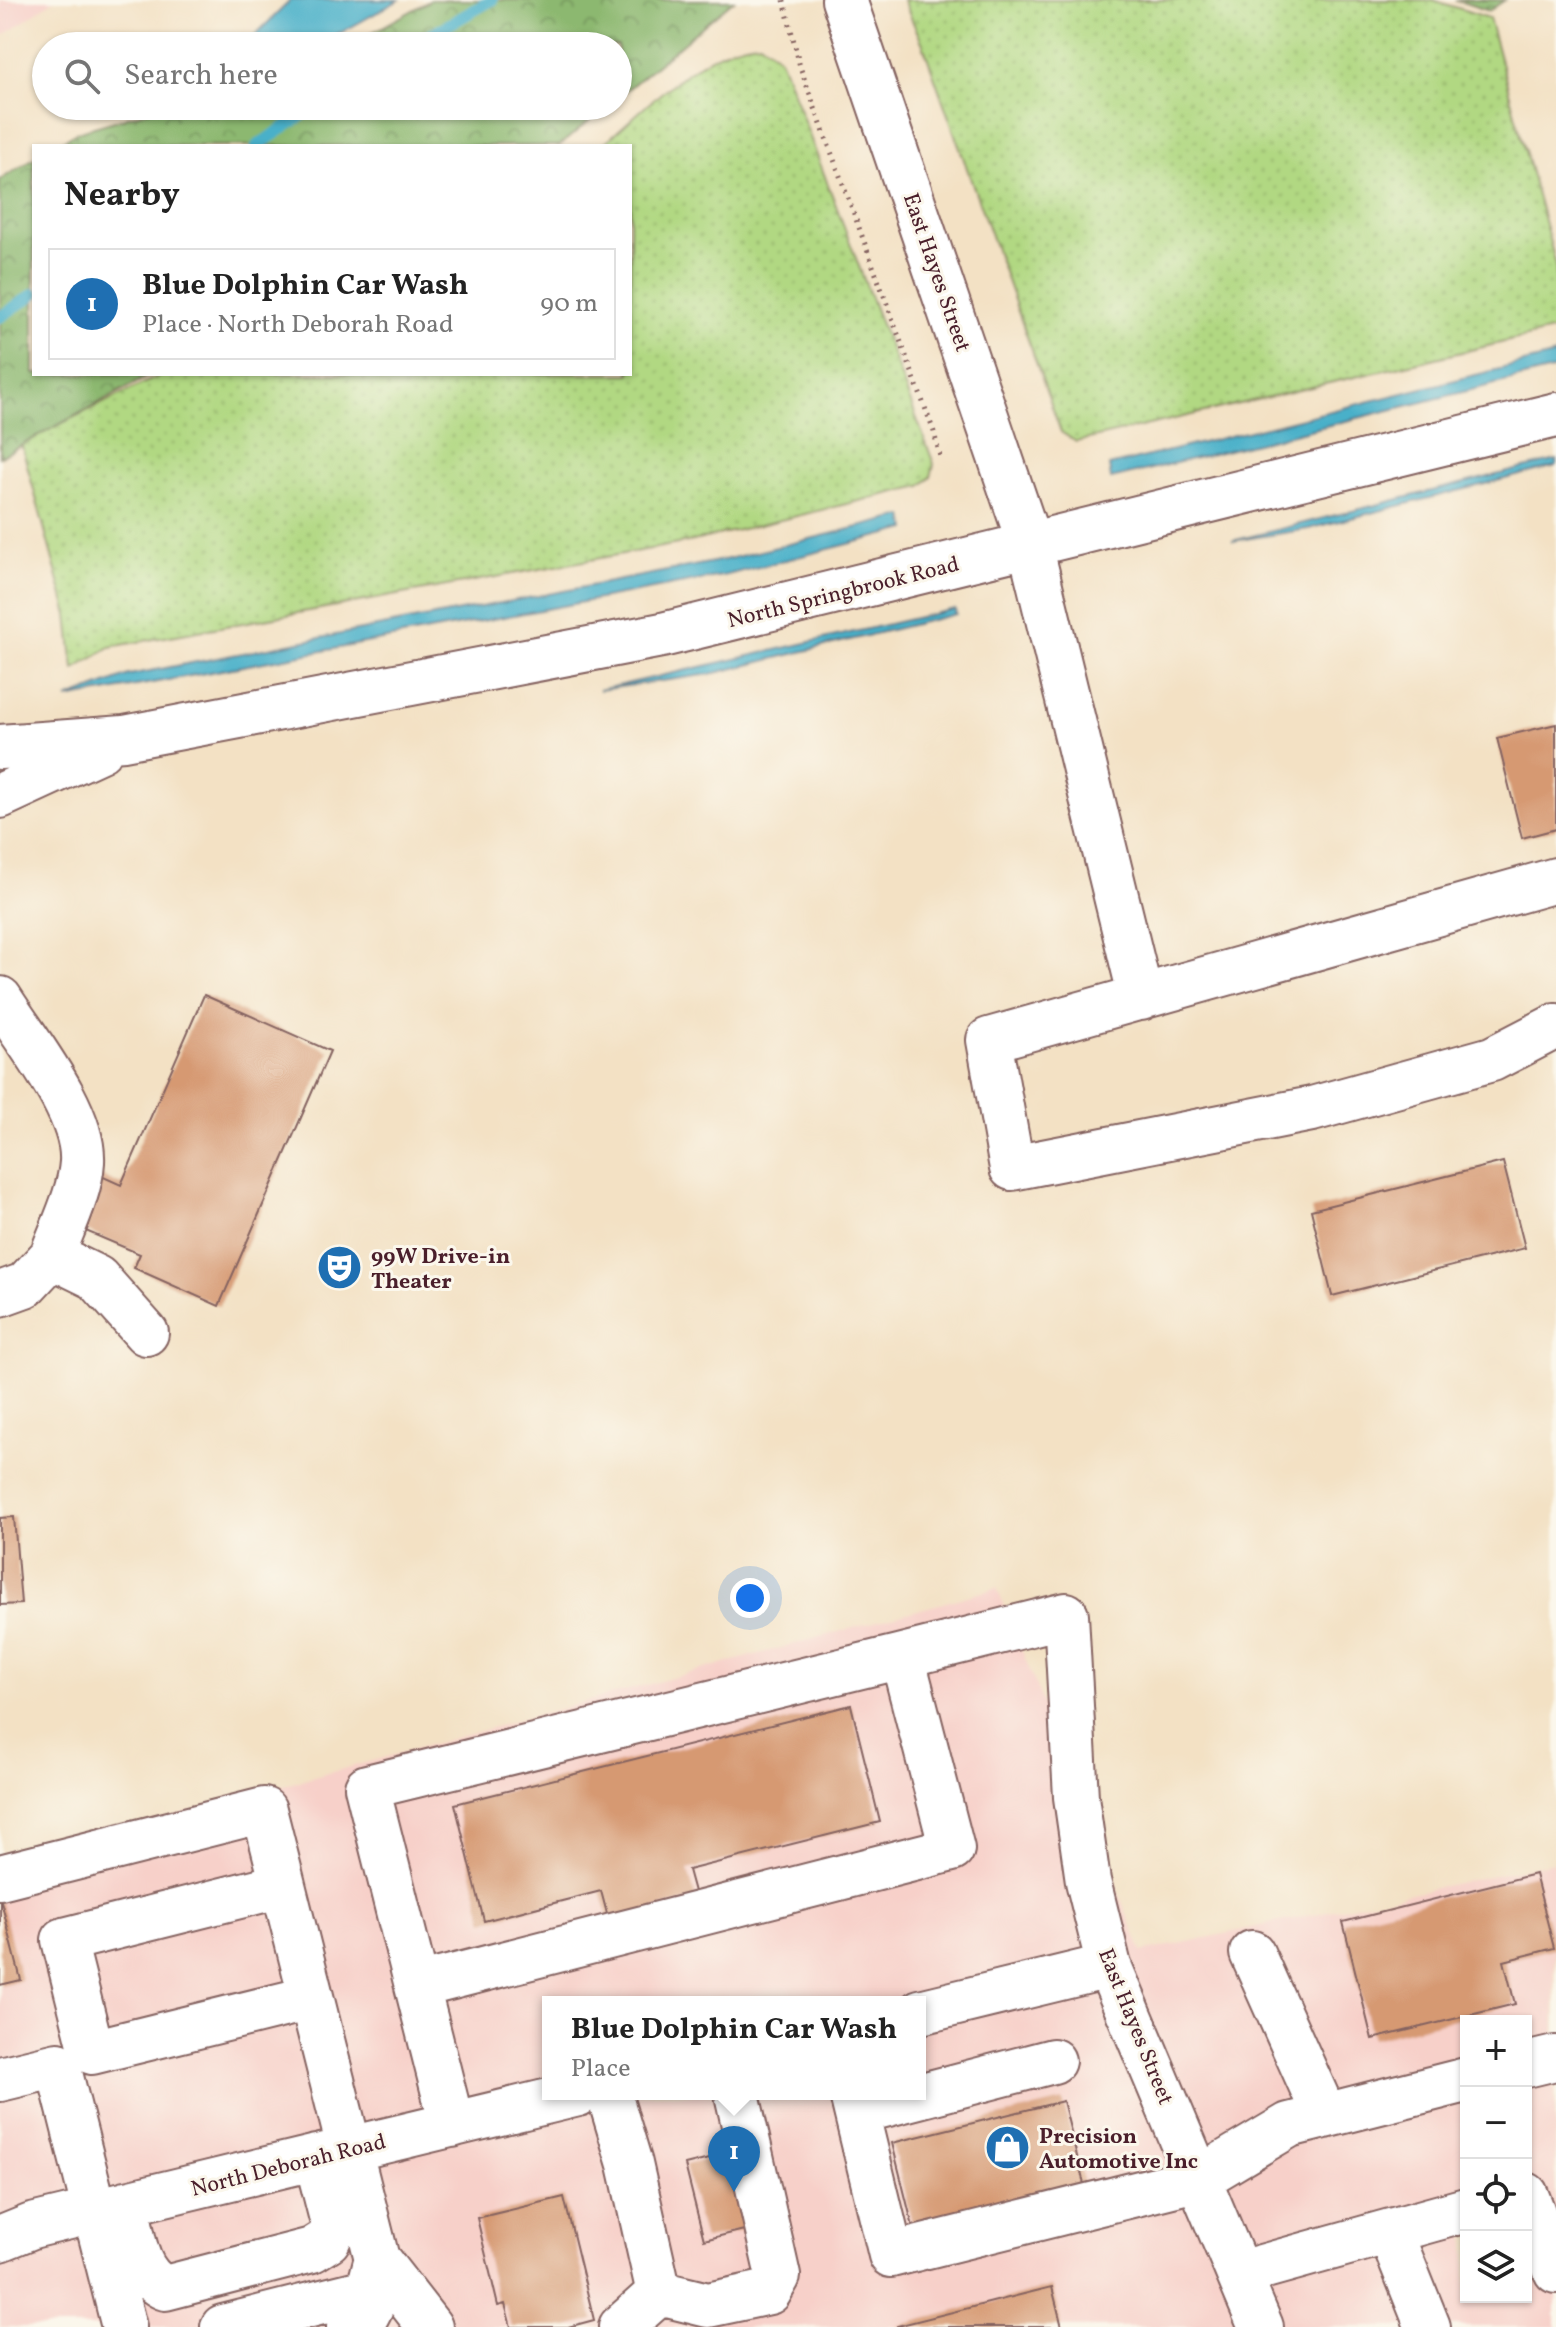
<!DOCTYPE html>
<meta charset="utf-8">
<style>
:root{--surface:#fff;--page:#f6f6f6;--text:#222;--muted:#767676;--line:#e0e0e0;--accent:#1f6fb2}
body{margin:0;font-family:Vollkorn,serif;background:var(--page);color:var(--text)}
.controls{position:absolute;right:24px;bottom:24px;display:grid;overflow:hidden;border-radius:0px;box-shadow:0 2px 6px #0004}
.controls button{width:72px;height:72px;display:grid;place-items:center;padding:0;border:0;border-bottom:2px solid var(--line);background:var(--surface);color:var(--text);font:40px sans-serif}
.you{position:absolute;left:750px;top:1598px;width:28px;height:28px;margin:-20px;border:6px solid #fff;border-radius:50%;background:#1a73e8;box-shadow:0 0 0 12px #1a73e833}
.badge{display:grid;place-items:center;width:52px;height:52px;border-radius:50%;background:var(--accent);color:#fff;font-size:26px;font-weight:700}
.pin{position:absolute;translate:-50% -66px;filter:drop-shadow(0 2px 4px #0008)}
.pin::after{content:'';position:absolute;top:42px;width:28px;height:24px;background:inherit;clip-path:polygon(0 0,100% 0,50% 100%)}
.popup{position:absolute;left:542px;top:1996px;width:384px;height:104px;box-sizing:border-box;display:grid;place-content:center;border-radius:0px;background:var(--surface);filter:drop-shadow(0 2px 6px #0005);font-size:26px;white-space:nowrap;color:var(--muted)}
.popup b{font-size:30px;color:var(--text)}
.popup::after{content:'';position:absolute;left:50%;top:100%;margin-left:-16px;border:16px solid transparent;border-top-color:var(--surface)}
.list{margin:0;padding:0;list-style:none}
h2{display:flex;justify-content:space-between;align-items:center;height:104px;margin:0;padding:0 32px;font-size:34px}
h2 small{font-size:26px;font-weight:400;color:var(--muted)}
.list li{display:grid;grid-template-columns:52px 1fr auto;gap:24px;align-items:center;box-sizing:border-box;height:112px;margin:0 16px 16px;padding:0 16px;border:2px solid var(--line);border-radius:0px}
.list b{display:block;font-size:30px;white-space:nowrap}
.list p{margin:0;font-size:26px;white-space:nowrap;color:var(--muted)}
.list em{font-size:26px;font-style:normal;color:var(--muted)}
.icon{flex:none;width:44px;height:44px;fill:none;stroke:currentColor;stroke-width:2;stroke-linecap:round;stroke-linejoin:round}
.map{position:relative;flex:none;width:1556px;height:2327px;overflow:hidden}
.search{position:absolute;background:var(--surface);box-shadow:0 2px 6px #0004;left:32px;top:32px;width:600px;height:88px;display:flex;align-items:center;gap:20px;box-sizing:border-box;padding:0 28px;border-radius:44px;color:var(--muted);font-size:30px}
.panel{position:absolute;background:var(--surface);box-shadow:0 2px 6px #0004;left:32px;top:144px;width:600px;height:232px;border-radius:0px}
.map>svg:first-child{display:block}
</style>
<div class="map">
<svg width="1556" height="2327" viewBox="0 0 1556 2327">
<defs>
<pattern id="grass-dots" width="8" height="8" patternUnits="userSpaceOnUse" patternTransform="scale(2)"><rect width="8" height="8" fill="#b1d882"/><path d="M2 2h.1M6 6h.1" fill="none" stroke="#9ab970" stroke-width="1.8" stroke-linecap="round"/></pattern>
<pattern id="forest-crowns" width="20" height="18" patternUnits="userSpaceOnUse" patternTransform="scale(2)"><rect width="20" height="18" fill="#8cb870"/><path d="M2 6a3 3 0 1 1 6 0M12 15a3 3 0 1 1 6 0" fill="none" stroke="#74955c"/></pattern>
</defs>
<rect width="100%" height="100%" fill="#fbf7ec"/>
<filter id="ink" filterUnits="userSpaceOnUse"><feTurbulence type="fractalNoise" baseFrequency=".0125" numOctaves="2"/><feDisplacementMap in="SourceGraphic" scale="16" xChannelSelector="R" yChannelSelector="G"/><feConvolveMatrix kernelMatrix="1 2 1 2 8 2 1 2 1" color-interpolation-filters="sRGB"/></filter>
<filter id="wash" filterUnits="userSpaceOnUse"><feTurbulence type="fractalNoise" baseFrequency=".006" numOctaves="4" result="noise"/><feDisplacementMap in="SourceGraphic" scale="32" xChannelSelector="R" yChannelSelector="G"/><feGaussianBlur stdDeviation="1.8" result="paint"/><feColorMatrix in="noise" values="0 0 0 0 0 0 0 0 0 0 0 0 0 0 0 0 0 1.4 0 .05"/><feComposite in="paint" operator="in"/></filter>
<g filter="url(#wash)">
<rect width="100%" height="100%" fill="#f3e1c4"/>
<path fill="#f7d0c9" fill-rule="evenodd" d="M0,0H54L0,38Z
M997,1588L1142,1952L1554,1862L1556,2327H0V1864ZM548,2002H920V2094H548ZM1466,2021H1526V2297H1466Z"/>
<path fill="url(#grass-dots)" stroke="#7e7c56" stroke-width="2" d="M903,0H1433L1489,18L1556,265V330L1076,442L1061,432L922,42Z
M760,42L780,58L934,464L931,477L921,486L689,542L110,647L74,670L68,615L21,443L163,374H630V146H601C642,111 705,44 760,42Z"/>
<path fill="url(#forest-crowns)" stroke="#6b6c4e" stroke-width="2" d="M431,0H734L618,97V46H348Z
M1455,0H1505L1489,11Z
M165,106H607L559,146H54L77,132Z
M34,158V374H152L0,457V180Z"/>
<path fill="#4ab0c9" stroke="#4a687a" stroke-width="2" d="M291,0H399L342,32L304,46H244Z
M1556,355V369L1111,479L1109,466Z
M1556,460V466L1308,529L1232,541Z
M904,516L907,529L727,575L67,699L129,675L724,560Z
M955,609L956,614L711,674L599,690Z"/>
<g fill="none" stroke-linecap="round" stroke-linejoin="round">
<path stroke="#4ab0c9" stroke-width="12" d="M411,46L492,0
M257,146L316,106
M0,317L34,294"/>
</g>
<g id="blocks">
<path fill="#d69972" d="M1556,724V829L1522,838L1497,738Z
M204,995L330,1051L219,1306L134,1268L140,1254L74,1226L97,1174L121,1185Z
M1503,1162L1525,1248L1332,1296L1311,1210Z
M14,1517L21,1604L0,1605V1518Z
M851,1705L880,1822L688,1870L696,1899L609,1921L601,1891L484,1921L455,1804Z
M1535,1874L1554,1948L1504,1961L1515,2004L1372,2039L1343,1922Z
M0,1897L21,1980L0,1985Z
M1063,2101L1085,2188L914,2231L892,2143Z
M765,2145L784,2220L704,2240L685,2165Z
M564,2197L594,2320L568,2327H511L505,2304L498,2306L477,2218Z
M1052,2287L1062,2327H897V2326Z"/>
</g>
</g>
<g filter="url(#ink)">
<use href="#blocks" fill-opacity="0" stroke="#856361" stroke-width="2"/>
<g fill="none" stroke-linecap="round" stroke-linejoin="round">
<defs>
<path id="minor" d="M844,0L1030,545L1141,998
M1556,880L989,1040L1012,1168L1312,1109L1492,1059L1556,1026
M0,999C27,1042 85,1112 82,1162C80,1193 62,1228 52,1256L97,1278L146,1333
M0,1294L25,1285L52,1256
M0,1877L264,1810L283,1885
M1252,1953L1325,2116
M417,1986L952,1849L902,1656L1066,1615L1076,1797L1088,1881L1109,1966L1261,2327
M311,1998L92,2052L64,1940L283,1885L377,2259C379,2286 377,2301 361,2324L349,2327
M920,2012L1109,1966
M1526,2065L1555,2058
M0,2079L58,2065L124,2327
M609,2094L630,2164L659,2293L621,2327
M852,2094L891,2255L1200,2178L1289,2125L1466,2080
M857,2112L1053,2061
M452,2125L367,1787L902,1656
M1526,2195L1556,2271
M126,2203C133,2233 134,2274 165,2288L312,2250L328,2240L334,2227L316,2157
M1390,2232L1428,2327
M0,2239L32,2226L578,2094
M377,2259L430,2327
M1240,2273L1466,2210
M659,2293L708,2305L769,2292L778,2276L737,2094
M223,2327L362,2292L370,2285L375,2265"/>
<path id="highway" d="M0,747L124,738L662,635L1556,415
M0,796L100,750"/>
</defs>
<use href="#minor" stroke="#856361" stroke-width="48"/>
<use href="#highway" stroke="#856361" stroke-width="48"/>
<path stroke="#856361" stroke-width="5" stroke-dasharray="2 6" stroke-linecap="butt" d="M784,0L800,67L934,432L941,461"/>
<use href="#minor" stroke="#fff" stroke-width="44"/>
<use href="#highway" stroke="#fff" stroke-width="44"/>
</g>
</g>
<defs>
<symbol id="theatre-disc" viewBox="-11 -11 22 22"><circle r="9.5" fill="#1f6fb2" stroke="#fbf7ec"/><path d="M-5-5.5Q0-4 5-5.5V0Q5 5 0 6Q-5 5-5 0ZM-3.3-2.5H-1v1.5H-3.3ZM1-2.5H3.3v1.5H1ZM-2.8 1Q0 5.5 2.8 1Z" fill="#fff"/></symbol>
<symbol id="shop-disc" viewBox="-11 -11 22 22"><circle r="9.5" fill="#1f6fb2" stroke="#fbf7ec"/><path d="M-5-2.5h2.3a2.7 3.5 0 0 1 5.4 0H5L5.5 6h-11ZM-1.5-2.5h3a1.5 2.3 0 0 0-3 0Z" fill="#fff"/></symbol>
</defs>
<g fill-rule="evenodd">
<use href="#theatre-disc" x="314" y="1242" width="51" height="51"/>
<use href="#shop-disc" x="982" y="2122" width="51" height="51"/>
</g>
<g text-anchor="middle" stroke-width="6" stroke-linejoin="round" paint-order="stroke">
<g font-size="22" fill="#4a1f2b" stroke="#fbf7ec">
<text transform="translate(938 272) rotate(71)" y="8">East Hayes Street</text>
<text transform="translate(843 591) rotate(-14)" y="8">North Springbrook Road</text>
<text transform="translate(1137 2026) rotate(68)" y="8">East Hayes Street</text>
<text transform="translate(288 2164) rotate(-14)" y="8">North Deborah Road</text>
</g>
<g font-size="22" font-weight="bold" fill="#4a1f2b" stroke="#fbf7ec" text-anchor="start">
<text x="371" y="1263">99W Drive-in<tspan x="371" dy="25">Theater</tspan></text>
<text x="1039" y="2143">Precision<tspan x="1039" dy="25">Automotive Inc</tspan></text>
</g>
</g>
</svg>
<div class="controls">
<button>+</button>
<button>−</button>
<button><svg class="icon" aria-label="locate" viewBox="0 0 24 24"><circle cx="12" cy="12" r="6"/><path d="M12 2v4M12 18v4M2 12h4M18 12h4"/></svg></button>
<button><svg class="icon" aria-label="layers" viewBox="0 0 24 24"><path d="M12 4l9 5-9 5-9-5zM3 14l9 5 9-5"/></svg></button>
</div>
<div class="you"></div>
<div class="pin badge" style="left:734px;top:2192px">1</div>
<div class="popup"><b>Blue Dolphin Car Wash</b>Place</div>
<div class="search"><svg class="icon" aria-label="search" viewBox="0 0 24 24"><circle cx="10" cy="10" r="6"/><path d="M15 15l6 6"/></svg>Search here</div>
<section class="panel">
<h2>Nearby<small></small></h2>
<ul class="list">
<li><span class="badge">1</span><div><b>Blue Dolphin Car Wash</b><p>Place · North Deborah Road</p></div><em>90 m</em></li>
</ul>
</section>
</div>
